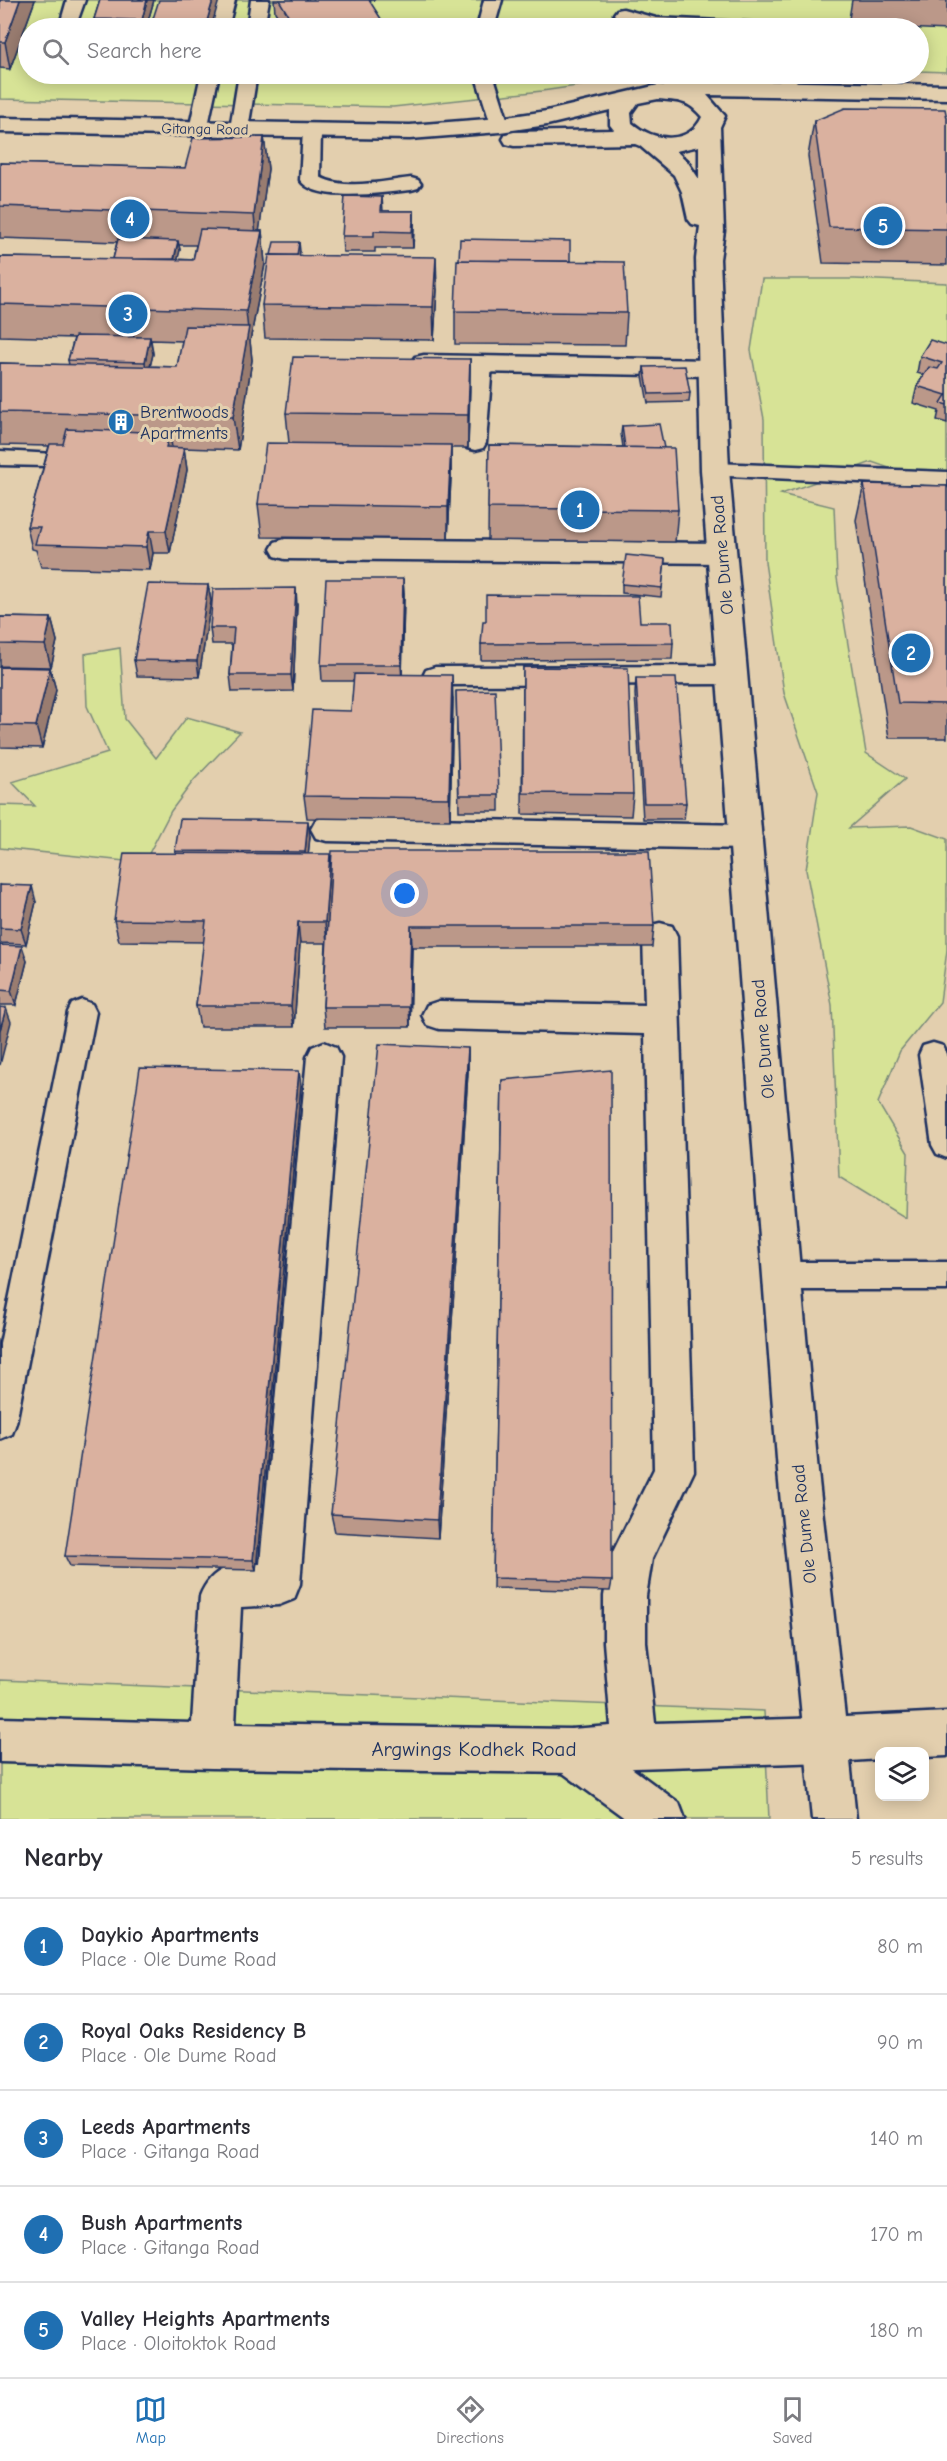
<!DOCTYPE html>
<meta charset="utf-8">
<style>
:root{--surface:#fff;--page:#f2f2f3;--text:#2b2b33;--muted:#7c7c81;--line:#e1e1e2;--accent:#1f6fb2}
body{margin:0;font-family:"Comic Neue",sans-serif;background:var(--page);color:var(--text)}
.controls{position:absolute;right:18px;bottom:18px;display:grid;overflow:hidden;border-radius:12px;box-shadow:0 3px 15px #0003}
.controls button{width:54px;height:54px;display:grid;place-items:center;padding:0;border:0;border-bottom:2px solid var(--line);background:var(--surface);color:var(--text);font:30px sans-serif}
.you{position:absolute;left:405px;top:894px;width:21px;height:21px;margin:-15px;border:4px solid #fff;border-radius:50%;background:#1a73e8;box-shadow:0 0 0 9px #1a73e833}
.badge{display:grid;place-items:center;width:39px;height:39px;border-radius:50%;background:var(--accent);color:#fff;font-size:20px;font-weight:700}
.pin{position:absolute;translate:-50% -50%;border:3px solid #fff;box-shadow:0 2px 6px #0006}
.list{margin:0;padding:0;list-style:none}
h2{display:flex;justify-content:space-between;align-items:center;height:78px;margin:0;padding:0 24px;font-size:26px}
h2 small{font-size:20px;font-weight:400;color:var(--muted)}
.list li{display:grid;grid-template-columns:39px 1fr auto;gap:18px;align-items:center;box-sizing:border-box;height:96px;padding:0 24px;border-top:2px solid var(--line)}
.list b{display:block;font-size:22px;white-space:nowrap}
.list p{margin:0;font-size:20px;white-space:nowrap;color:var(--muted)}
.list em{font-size:20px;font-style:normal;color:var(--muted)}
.icon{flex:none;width:33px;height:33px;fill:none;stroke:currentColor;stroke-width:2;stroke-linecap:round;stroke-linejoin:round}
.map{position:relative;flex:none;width:947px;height:1819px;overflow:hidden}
.search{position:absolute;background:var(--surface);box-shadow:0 3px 15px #0003;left:18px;right:18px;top:18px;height:66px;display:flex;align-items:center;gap:15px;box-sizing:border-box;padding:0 21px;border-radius:33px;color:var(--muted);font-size:22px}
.sheet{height:558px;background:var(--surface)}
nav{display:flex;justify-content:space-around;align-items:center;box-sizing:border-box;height:84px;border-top:2px solid var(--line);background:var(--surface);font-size:16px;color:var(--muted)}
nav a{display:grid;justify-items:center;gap:3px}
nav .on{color:var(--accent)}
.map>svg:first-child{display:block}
</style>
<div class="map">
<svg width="947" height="1819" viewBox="0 0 947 1819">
<rect width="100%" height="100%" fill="#e3cfae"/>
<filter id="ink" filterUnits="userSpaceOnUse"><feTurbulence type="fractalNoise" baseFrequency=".0167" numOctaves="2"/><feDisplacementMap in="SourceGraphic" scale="12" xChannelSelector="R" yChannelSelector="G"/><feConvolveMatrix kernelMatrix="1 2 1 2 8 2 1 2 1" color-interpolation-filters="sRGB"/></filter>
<g filter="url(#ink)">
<path fill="#d7e396" stroke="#79897a" stroke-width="1.5" d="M0,0H947V72L919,71L918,28H28V74H660L542,91L393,107L0,99Z
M762,279H855L947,283V488L872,462L781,494L834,507L837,578L866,753L905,779L849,828L911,826L947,839V950L940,1002L900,1051L878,1103L908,1153L906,1218L839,1177L832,1005L806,870L818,792L784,693L765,562L764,419L751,350Z
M120,648L125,719L156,758L187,717L240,732L194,780L171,811L144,863L0,848V805L35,806L12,782L108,753L87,706L85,654Z
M0,1680L764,1711L769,1819H0Z"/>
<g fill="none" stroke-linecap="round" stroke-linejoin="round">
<defs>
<path id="lane" d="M67,0H85L75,28H59Z
M217,0H235L228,28H211Z
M251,0H269L264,28H247Z
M484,0H502L494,28H477Z
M623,9L656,18L764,23L770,24L773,28H655L617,18L614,14L617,10Z
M201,74H219L207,130L205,134H191L189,130Z
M239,74H257L248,129L246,133H232L230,129Z
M475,74H493L509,125L507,129H493L491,125Z
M777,74H795L798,89L795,93H783Z
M312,125L319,127L321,131L320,177C346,191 383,181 411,178L418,180L421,184L418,188L411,190C385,192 317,204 300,180L303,131L305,127Z
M481,357L488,359L492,364L486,443L483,448L475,450L467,448L464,443L470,364L474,359Z
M0,451L55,454L58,459L55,464L47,466L0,465Z
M715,463L947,472V486L707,475L704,470L707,465Z
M733,666L742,669L745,675L742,681L733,684L435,685L426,682L423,676L426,670L435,667Z
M82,1000L92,1004L96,1012L16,1423L12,1434L0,1439V1344L68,1012L72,1004Z
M933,1043L943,1046L947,1054V1158L937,1154L932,1145L919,1055L923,1046Z
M782,1262H947V1290H782L771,1286L767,1276L771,1266Z"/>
<path id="street" d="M424,355L710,360L719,362L723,368L719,374L710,376L424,371L415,369L411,363L415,357Z
M285,539L722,543L732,546L736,553L732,560L722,563L285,559L275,556L271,549L275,542Z
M327,817L746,825L757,828L762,837L757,846L746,849L327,841L316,838L311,829L316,820Z
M660,923L672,926L677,936L694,1471L652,1559L646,1596V1642L655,1723L827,1718L843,1724L849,1740L843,1756L827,1762L635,1768L571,1773L212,1768L0,1762V1718L192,1723L200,1596C212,1567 231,1564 260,1564L307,1057L312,1047L324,1042L336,1047L341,1057L300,1584L294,1599L279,1605L241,1607L235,1724L571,1729L611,1726L604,1642V1596L611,1556L654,1469L645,1034L439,1029L427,1025L422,1015L427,1005L439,1001L645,1005L643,936L648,926Z"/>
<path id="secondary" d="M758,81L947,85V99L707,95L725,116L720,127L724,231L720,259L729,470L818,1472L845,1717L947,1712V1756L924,1757V1752H880V1759L850,1761L856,1819H812L778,1472L701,470L696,259L700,226L692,224L688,219L682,192L674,175L640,146L635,144L514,146L506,144L503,139L506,134L514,132L614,130L610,125V110L547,125L500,132L410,139L0,132V118L410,125L500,118L547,111L658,85L669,86L678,82ZM658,99C679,101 688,100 702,117C689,145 654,142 632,123L631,113L638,103ZM699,146V179L687,161L676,151Z
M571,1729L587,1735L679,1803L685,1819H626L555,1767L549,1751L555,1735Z"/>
</defs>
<use href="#lane" stroke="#1b2f5e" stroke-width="5"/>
<use href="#street" stroke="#1b2f5e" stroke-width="5"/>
<use href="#secondary" stroke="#1b2f5e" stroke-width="5"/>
<use href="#lane" fill="#e3cfae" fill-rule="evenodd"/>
<use href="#street" fill="#e3cfae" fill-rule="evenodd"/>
<use href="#secondary" fill="#e3cfae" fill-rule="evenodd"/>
</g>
<path fill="#bb9889" stroke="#1b2f5e" stroke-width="1.5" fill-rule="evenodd" d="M0,0H35L10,69L0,68Z
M100,0H154L146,28H96L94,19Z
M274,0H375L369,1L383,22V28H285L275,12Z
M852,0H947V30L882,27L849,19Z
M947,118V265L823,263L808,156L814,121Z
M264,137L268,169L259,231H262L265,264L250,341L252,360L238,450L184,448L187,470L170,553H153L150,570L41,567L36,550L32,549L27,527L49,446L0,445V363L69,365L68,360L74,338L0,336V257L113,259L117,242L0,238V163L185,168ZM179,245H196L193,260L177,259L180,250ZM151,340L182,341L177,367L150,366L153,354Z
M382,197L383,211H414V227L413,248H375V252H343L342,236Z
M300,251L299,255L437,289L434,340L265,338L262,305Z
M570,261L627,313L625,345L455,344V311Z
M947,345V423L937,420L939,411L913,403L917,386L924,375L917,373L920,356Z
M470,359L468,448H451V477L448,539L262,537L258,504L289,443L286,413Z
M644,367L690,393L689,402L648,403L643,376Z
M622,426L664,448L678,510L675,542L488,540L489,445L623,447L621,434Z
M864,484L947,486V738H889L856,520Z
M665,559L661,597L622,593V584Z
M403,579L404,595L402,675L453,698L450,820L307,818L304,796L351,711L354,681H322L321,665Z
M208,585L211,601L199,677L137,676L134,660Z
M297,605L293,691L232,692L230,675L232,644H212L210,628Z
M0,617L51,618L57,641L51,667L0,666Z
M640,622L673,643L672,659L481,660V644Z
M0,667L50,668L56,690L42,748L0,747Z
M523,667L633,794L631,816L522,814Z
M636,678L686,803L684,819H643L635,694Z
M456,691L499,795V811H459Z
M310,836L308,854L331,865L654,926L652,947H412L410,1027H325L323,1007L326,943H300L294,1027H200L196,1006L204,942L119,941L114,920L176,854L175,851Z
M0,885L36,902L26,944L0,943Z
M0,945L27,961L16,1005H0Z
M468,1048V1072L438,1538L335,1532L331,1514Z
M502,1080L612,1581L610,1591L493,1588Z
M301,1085L256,1570L70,1566L65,1556Z"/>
<path fill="#997c6f" stroke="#1b2f5e" stroke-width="1.5" d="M20,0H35L10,69L5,42Z
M147,0H154L146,28H143L142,20Z
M213,0H219L211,28H205Z
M383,22V28H349Z
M264,137L268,169L257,247L254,215Z
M414,211V227L413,248L412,232Z
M262,231L265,264L250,341L252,360L238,450L233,417L248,330L246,311Z
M178,241L180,250L175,271L174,262Z
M299,242L300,251L295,281L294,272Z
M436,257L437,289L434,340L433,307Z
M150,337L153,354L147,379L145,362Z
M470,359V391L468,448V415Z
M170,433L173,455L166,447Z
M451,445V477L448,539V507Z
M184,448L187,470L170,553L166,531Z
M149,531L153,553L150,570L146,547Z
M403,579L404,595L402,681L401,665Z
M208,585L211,601L199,677L197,661Z
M296,588L297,605L293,691L291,675Z
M51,618L57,641L51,667L45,645Z
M50,668L56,690L42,748L36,726Z
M452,675L453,698L450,820L449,798Z
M308,821L310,836L307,867L305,852Z
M330,854L332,876L327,943L325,922Z
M32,886L36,902L26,944L21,929Z
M298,922L300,943L294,1027L291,1006Z
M411,926L412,947L410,1027L409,1007Z
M22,946L27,961L16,1005L11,991Z
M6,1008L11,1022L0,1065V1030Z
M468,1048V1072L438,1538L437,1520Z
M299,1071L301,1085L256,1570L253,1560Z"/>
<path fill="#dab19f" stroke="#1b2f5e" stroke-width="1.5" d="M0,0H20L5,42H0Z
M100,0H147L142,20L94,19Z
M159,0H213L205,28H150Z
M279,0H369L383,22L349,28H296Z
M845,108L945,109L947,118V229L829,227L814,121Z
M264,137L254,215L0,206V163L185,168L193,138Z
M345,196L382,197L381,211H414L412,232L374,231V236H342Z
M200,229L262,231L246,311L0,304V257L193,260Z
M118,239L178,241L174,259H113Z
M460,239L570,241V261L459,260Z
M274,242H299L297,255H271Z
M269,255L436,257L433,307L262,305Z
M457,260L624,262L627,313L455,311Z
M185,326L249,327L233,417L0,412V363L177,367Z
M75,336L150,337L145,362L68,360Z
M930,340L947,345V405L941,403L946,395L917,386L929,367L938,369L942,363L920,356Z
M293,357L470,359L468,415L286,413Z
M685,366L690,393L649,394L644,367Z
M659,424L664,448L625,447L622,426Z
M67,429L170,433L166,447L184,448L166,531H149L146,547L35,544L40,527H27L50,444H63Z
M266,443L451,445L448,507L258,504Z
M489,445L674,448L678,510L488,508Z
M864,484L947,486V704L898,703Z
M626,555L665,559L662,588L622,584Z
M326,579H403L401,665H321Z
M148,584L208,585L197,661L134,660Z
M296,588L291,675H230L234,628H210L213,589Z
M486,595L638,596L640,622H672L673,643L481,644L483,621H486Z
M0,617L51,618L45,645L0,644Z
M0,667L50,668L36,726L0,725Z
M523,667L628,668L633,794L523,793Z
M354,674L452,675L449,798L304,796L312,710L351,711Z
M636,678H676L686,803H644Z
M495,690L499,795H459L456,691Z
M180,819L308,821L305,852L175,851Z
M332,851H649L654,926H411L409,1007H323Z
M124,853L330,854L325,922H298L291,1006H196L206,921L114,920Z
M0,885L32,886L21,929L0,928Z
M0,945L22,946L11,991L0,990Z
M0,1007L6,1008L0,1030Z
M379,1044L468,1048L437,1520L331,1514Z
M140,1068L299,1071L253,1560L65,1556Z
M611,1070L612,1581L493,1578L502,1080Z"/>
</g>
<defs>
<symbol id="building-disc" viewBox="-11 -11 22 22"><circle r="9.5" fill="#1f6fb2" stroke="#e3cfae"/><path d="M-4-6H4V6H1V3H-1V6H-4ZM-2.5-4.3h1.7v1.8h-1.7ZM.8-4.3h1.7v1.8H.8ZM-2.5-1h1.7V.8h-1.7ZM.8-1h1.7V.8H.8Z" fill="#fff"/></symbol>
</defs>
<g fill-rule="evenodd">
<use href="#building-disc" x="106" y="407" width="30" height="30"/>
</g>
<g text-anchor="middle" stroke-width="6" stroke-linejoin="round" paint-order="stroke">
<g font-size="15" fill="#1b2f5e" stroke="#e3cfae">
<text transform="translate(205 129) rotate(1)" y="5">Gitanga Road</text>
</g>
<g font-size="18" fill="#1b2f5e" stroke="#e3cfae" text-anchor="start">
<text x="140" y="418">Brentwoods<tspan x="140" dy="21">Apartments</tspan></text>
</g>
<g font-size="18" fill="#1b2f5e" stroke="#e3cfae">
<text transform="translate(722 555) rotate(-95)" y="6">Ole Dume Road</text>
<text transform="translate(763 1039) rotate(-95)" y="6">Ole Dume Road</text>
<text transform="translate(804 1524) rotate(-96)" y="6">Ole Dume Road</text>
</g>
<g font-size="21" fill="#1b2f5e" stroke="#e3cfae">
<text x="474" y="1756">Argwings Kodhek Road</text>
</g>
</g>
</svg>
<div class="controls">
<button><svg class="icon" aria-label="layers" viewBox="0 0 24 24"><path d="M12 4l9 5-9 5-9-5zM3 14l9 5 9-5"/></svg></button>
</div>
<div class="you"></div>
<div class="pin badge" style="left:580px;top:510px">1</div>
<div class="pin badge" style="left:911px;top:653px">2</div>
<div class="pin badge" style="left:128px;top:314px">3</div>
<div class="pin badge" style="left:130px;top:219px">4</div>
<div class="pin badge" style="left:883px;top:226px">5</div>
<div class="search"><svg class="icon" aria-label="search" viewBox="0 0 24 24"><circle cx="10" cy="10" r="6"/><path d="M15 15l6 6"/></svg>Search here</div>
</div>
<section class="sheet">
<h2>Nearby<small>5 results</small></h2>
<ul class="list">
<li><span class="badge">1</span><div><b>Daykio Apartments</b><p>Place · Ole Dume Road</p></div><em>80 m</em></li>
<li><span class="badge">2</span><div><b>Royal Oaks Residency B</b><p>Place · Ole Dume Road</p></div><em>90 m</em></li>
<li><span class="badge">3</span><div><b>Leeds Apartments</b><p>Place · Gitanga Road</p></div><em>140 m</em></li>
<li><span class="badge">4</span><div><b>Bush Apartments</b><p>Place · Gitanga Road</p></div><em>170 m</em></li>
<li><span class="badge">5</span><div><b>Valley Heights Apartments</b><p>Place · Oloitoktok Road</p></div><em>180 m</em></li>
</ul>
</section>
<nav>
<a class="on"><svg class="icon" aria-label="map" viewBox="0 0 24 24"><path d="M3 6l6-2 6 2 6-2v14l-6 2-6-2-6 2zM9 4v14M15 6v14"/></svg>Map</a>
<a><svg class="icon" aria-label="directions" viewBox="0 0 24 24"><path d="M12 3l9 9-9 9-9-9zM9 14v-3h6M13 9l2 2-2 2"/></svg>Directions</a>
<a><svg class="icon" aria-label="saved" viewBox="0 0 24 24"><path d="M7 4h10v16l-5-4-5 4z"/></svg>Saved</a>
</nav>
